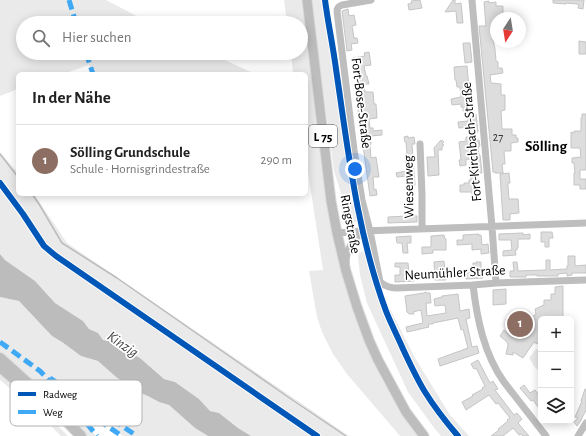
<!DOCTYPE html>
<html lang="de">
<meta charset="utf-8">
<style>
:root{--surface:#fff;--page:#f2f2f2;--text:#222;--muted:#767676;--line:#e0e0e0;--accent:#b45309}
body{margin:0;font-family:"Alegreya Sans",sans-serif;background:var(--page);color:var(--text)}
.controls{position:absolute;right:12px;bottom:12px;display:grid;overflow:hidden;border-radius:6px;box-shadow:0 2px 10px #0003}
.controls button{width:36px;height:36px;display:grid;place-items:center;padding:0;border:0;border-bottom:1px solid var(--line);background:var(--surface);color:var(--text);font:20px sans-serif}
.compass{position:absolute;left:490px;top:12px;width:36px;height:36px;border-radius:50%;background:var(--surface);box-shadow:0 2px 10px #0003;rotate:192deg}
.you{position:absolute;left:355px;top:169px;width:14px;height:14px;margin:-10px;border:3px solid #fff;border-radius:50%;background:#1a73e8;box-shadow:0 0 0 6px #1a73e833}
.badge{display:grid;place-items:center;width:26px;height:26px;border-radius:50%;background:var(--accent);color:#fff;font-size:13px;font-weight:700}
.pin{position:absolute;translate:-50% -50%;border:2px solid #fff;box-shadow:0 1px 4px #0006}
.list{margin:0;padding:0;list-style:none}
h2{display:flex;justify-content:space-between;align-items:center;height:52px;margin:0;padding:0 16px;font-size:17px}
h2 small{font-size:13px;font-weight:400;color:var(--muted)}
.list li{display:grid;grid-template-columns:26px 1fr auto;gap:12px;align-items:center;box-sizing:border-box;height:72px;padding:0 16px;border-top:1px solid var(--line)}
.list b{display:block;font-size:15px;white-space:nowrap}
.list p{margin:0;font-size:13px;white-space:nowrap;color:var(--muted)}
.list em{font-size:13px;font-style:normal;color:var(--muted)}
.icon{flex:none;width:22px;height:22px;fill:none;stroke:currentColor;stroke-width:2;stroke-linecap:round;stroke-linejoin:round}
.map{position:relative;flex:none;width:586px;height:436px;overflow:hidden}
.search{position:absolute;background:var(--surface);box-shadow:0 2px 10px #0003;left:16px;top:16px;width:292px;height:44px;display:flex;align-items:center;gap:10px;box-sizing:border-box;padding:0 14px;border-radius:22px;color:var(--muted);font-size:15px}
.panel{position:absolute;background:var(--surface);box-shadow:0 2px 10px #0003;left:16px;top:72px;width:292px;height:124px;border-radius:6px}
.map>svg:first-child{display:block}
</style>
<div class="map">
<svg width="586" height="436" viewBox="0 0 586 436">
<rect width="100%" height="100%" fill="#fff"/>
<path fill="#eaeaea" d="M0,0H106L150,23H23V53H210L255,74H223L220,73V74H91L89,65L63,74H18V89L0,96Z
M284,0H302L314,96L326,202L337,255L347,289L421,436H400L347,374L333,354L322,332L317,317L309,271L323,270L306,159V74H293L291,53H301V23H287Z
M311,0H324L350,170L360,222H350L334,171Z
M0,152L18,173V194H34L67,243L349,436H251L238,428L219,413L210,411L199,399L175,382L164,379L140,358L109,341L103,340L98,333L89,329L83,321L55,303L35,281L5,260L0,254Z
M367,249L373,275L379,294L384,297L415,358L450,415L469,436H441L435,429L408,392L367,303L360,275L358,256L359,253Z
M0,297L19,301L52,336L62,342L81,356L98,361L116,377L159,402L169,405L195,428L208,436H123L85,410L79,416L96,436H86C60,406 31,378 0,353Z
M536,349H541V374L534,366L529,358Z
M0,371L29,396L68,436H61L30,405L0,380Z"/>
<path fill="#bcbcbc" d="M0,254L5,260L35,281L55,303L83,321L89,329L98,333L103,340L109,341L140,358L164,379L175,382L199,399L210,411L219,413L238,428L251,436H208L195,428L169,405L159,402L148,396L136,391L116,377L98,361L81,356L62,342L52,336L19,301L0,297Z"/>
<g fill="none" stroke-linecap="round" stroke-linejoin="round">
<path stroke="#bcbcbc" stroke-width="1.5" d="M0,154L18,177
M32,194L39,204L62,243L117,278L291,399L346,436"/>
</g>
<path fill="#ddd" stroke="#c5c5c5" d="M420,0L422,8L409,10L408,4L412,3L411,1Z
M453,0H455V4L461,3L463,23H457L456,11L445,12Z
M553,0H584L583,9L578,8L579,5L577,4L566,3V4L553,3Z
M489,1V3L496,2V6H503V18H496V24H494L495,30H491V31L492,40H493L495,49L496,61L498,62V68H502L503,73L490,75L491,83L501,84V95H505V110L501,111L502,129H512V135H516V138H518V142L511,143V151H504L505,164H502L503,173H495V172H493L479,26H486L484,2Z
M348,9L349,16L354,15L356,25L352,26L354,38H357L358,43L351,44L352,50L347,51L342,11Z
M579,41L586,42V54H579Z
M463,43H470L472,62L465,63Z
M369,52L371,65L364,66L366,76H367L369,84H364L365,92H373L374,104H376L377,118L369,119L370,128H373V131L382,130V135L370,136L371,144L370,145L371,158L376,157L379,177H373L374,190L376,189L377,195L370,196L358,110L361,109L353,58L365,56L364,53Z
M467,66L471,111H463V107H461V104L452,105L451,99L461,97L460,87H457L456,80H455L454,67Z
M476,114L478,132L471,133L470,127L459,128L458,122L468,121L467,115Z
M582,114H586V170H580V179H586V189H580V185H574V173H575L574,163H572V158L581,157L580,148H571V132L574,133V131H581V118H582Z
M408,136V138L414,137L415,144H412L415,185L408,186L407,176L397,177L396,173L406,171L405,158H407L406,153H407L406,142H405L404,137Z
M466,137H472V141L479,140L480,146L478,147L479,155H480L482,173H476L479,198H472V192H460V185H464V183H469V180H471V171L475,170V162H474V160L466,159V165L460,166L459,160H461L459,142L466,141Z
M441,140L444,142L442,144L444,145L442,147V150H438L439,175L428,176L427,157H435L434,148Z
M509,173L510,183H508V186L509,199H518L519,213L510,214V220H503L500,174Z
M407,215L417,216V222L388,223V217L407,216Z
M541,232H552L553,238H549V247H545V242H541Z
M523,233V235L530,234V239H518V248H517V250H515L516,255L503,256V251L512,250L511,240H499V234Z
M479,234V236L481,235L482,245L488,244L489,253L481,254V249L472,250V244L457,245V240H463V235Z
M444,235L445,239H446V250H433V253L422,254V247H431V236Z
M411,236V243H407L408,253H403L402,243H397L396,237Z
M568,256H575V266L586,265V273H572V275L567,276V273L558,274V276H537V275H526V277H510V271H514L513,262H517L518,271L546,270V260H550V270L567,269V266H568Z
M444,261L446,280H435L434,262Z
M476,262H481V272H483V278L466,279V270H473V263H477Z
M395,263H408L409,273H411L412,274L414,275H423V279H414V281L395,282V275H400V267H395Z
M563,286V319H541V326L539,329L541,331L539,334L541,336V338L537,344L534,342L523,358L513,352V355L506,354L508,345L507,342L500,336L504,330L512,337H514L522,335L531,324L528,320L536,314L535,309L544,305V300H551V294H555V287Z
M506,289V304L493,305V290Z
M425,292L427,293H430L431,303H426L427,316L446,313L445,305L435,306L434,299L442,297V296L458,294L460,311L469,309L470,318L466,319L472,347L477,346L479,353L440,366L438,359L468,348L463,329L461,330L458,318L433,323V324H428L429,327L407,332L406,327L423,323L421,310L413,312L414,314H409L407,312L405,296L424,293Z
M478,360L490,383L493,381L498,389L495,390L514,415L517,413L522,419L518,423L529,436H523L521,434L519,435L513,428L503,436H491L499,430L498,429L508,421L507,420L510,418L498,403L496,404L489,395L466,410L462,402L473,396L472,395L483,389L482,388L485,386L476,368L474,369L471,364Z
M524,385L530,393L535,390L541,397V411L533,400L531,401L520,388Z
M585,389H586V410L580,422L577,426L574,422L578,418L575,417L582,401H581Z"/>
<g fill="none" stroke-linecap="round" stroke-linejoin="round">
<defs>
<path id="major" d="M307,0L331,201L337,233L346,271L357,307L369,340L378,360L406,412L424,436"/>
<path id="highway" d="M0,358L41,395L81,436
M0,367L29,392"/>
</defs>
<use href="#major" stroke="#dbdbdb" stroke-width="11"/>
<use href="#highway" stroke="#dbdbdb" stroke-width="12"/>
<path stroke="#bebebe" stroke-width="7" d="M371,0L342,5C339,6 337,8 337,11L354,150L362,200L370,231L380,282C385,286 389,288 396,288L473,285L496,283L586,280
M472,0L492,227L496,283
M420,144L422,195V229
M337,233L363,231L586,223
M346,263C346,248 353,241 363,231
M473,285C477,319 484,354 504,382L546,436
M578,436L586,423"/>
<use href="#major" stroke="#bdbdbd" stroke-width="9"/>
<use href="#highway" stroke="#bdbdbd" stroke-width="10"/>
<path stroke="#3fa9f5" stroke-width="5" stroke-dasharray="10 5" stroke-linecap="butt" d="M69,0L76,23
M86,53L93,74
M0,342L40,371L71,404L97,436
M50,378L137,436
M73,404L76,405L122,436"/>
<defs>
<path id="cycleway" d="M325,0C328,23 333,46 336,69C348,150 357,233 386,311C391,324 398,337 403,349C410,364 417,379 425,392C435,408 446,422 458,436
M0,183L23,214L44,246L56,256L317,436"/>
</defs>
<use href="#cycleway" stroke="#fff" stroke-width="8"/>
<use href="#cycleway" stroke="#0057b8" stroke-width="6"/>
</g>
<g text-anchor="middle" stroke-width="3.5" stroke-linejoin="round" paint-order="stroke">
<g font-size="12" fill="#373737">
<text x="498" y="141">27</text>
</g>
<rect fill="#fff" stroke="#4c4c4c" stroke-width="1" x="309" y="125" width="28" height="22" rx="3"/>
<g font-size="13" font-weight="bold" fill="#000">
<text x="323" y="141">L 75</text>
</g>
<g font-size="14" fill="#000" stroke="#fff">
<text transform="translate(362 103) rotate(83)" y="5">Fort-Bose-Straße</text>
<text transform="translate(471 142) rotate(-95)" y="5">Fort-Kirchbach-Straße</text>
<text transform="translate(408 187) rotate(-91)" y="5">Wiesenweg</text>
<text transform="translate(351 224) rotate(79)" y="5">Ringstraße</text>
<text transform="translate(455 272) rotate(-3)" y="5">Neumühler Straße</text>
</g>
<g font-size="15" font-weight="bold" fill="#000" stroke="#fff">
<text x="546" y="151">Sölling</text>
</g>
<g font-size="15" font-style="italic" fill="#414141" stroke="#fff">
<text transform="translate(123 344) rotate(35)" y="5">Kinzig</text>
</g>
</g>
<rect x="10" y="380" width="132" height="46" rx="6" fill="#fff" stroke="#b2b2b2" stroke-width="1"/>
<rect x="18" y="392" width="18" height="4" fill="#0057b8"/>
<rect x="18" y="410" width="18" height="4" fill="#3fa9f5"/>
<g font-size="11" fill="#000">
<text x="43" y="398">Radweg</text>
<text x="43" y="416">Weg</text>
</g>
</svg>
<div class="controls">
<button>+</button>
<button>−</button>
<button><svg class="icon" aria-label="layers" viewBox="0 0 24 24"><path d="M12 4l9 5-9 5-9-5zM3 14l9 5 9-5"/></svg></button>
</div>
<svg class="compass" viewBox="-18 -18 36 36"><path d="M0-13l5 13h-10z" fill="#e53935"/><path d="M0 13l5-13h-10z" fill="#767676"/></svg>
<div class="you"></div>
<div class="pin badge" style="left:520px;top:324px;background:#8d6e63">1</div>
<div class="search"><svg class="icon" aria-label="search" viewBox="0 0 24 24"><circle cx="10" cy="10" r="6"/><path d="M15 15l6 6"/></svg>Hier suchen</div>
<section class="panel">
<h2>In der Nähe<small></small></h2>
<ul class="list">
<li><span class="badge" style="background:#8d6e63">1</span><div><b>Sölling Grundschule</b><p>Schule · Hornisgrindestraße</p></div><em>290 m</em></li>
</ul>
</section>
</div>
